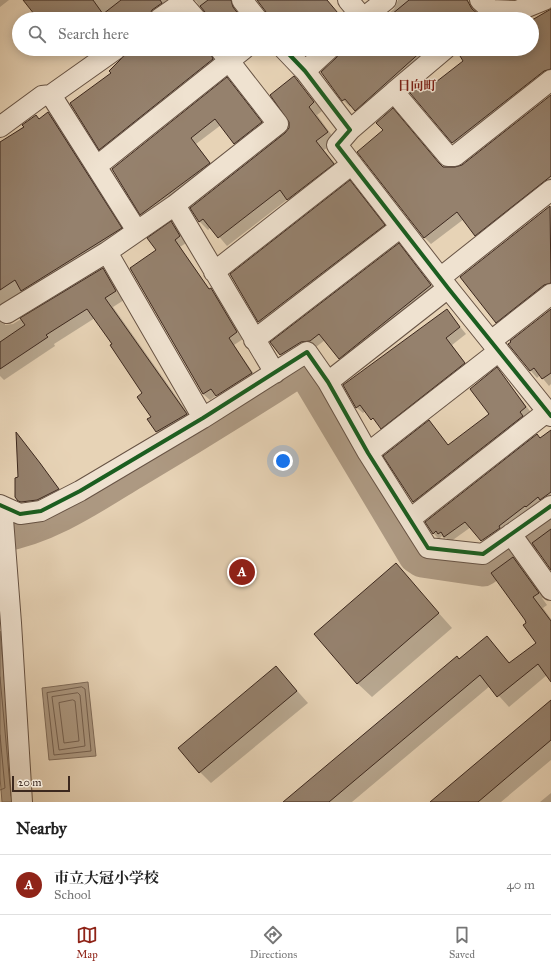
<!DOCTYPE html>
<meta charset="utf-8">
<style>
:root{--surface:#fff;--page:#f6f6f6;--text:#222;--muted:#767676;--line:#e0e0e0;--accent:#8f2418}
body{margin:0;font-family:"IM FELL Great Primer","Noto Serif JP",serif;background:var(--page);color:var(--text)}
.scale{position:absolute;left:12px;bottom:10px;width:58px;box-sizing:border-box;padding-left:4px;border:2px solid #3c281e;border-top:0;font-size:11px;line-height:14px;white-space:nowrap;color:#3c281e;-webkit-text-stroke:3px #efe2d0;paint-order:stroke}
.you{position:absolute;left:283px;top:461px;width:14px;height:14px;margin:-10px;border:3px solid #fff;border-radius:50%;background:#1a73e8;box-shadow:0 0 0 6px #1a73e833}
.badge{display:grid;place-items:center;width:26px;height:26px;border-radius:50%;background:var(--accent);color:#fff;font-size:13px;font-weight:700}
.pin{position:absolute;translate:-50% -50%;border:2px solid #fff;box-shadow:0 1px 4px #0006}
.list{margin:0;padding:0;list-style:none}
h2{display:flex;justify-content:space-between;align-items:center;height:52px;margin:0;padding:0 16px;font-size:17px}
h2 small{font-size:13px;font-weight:400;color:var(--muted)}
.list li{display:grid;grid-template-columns:26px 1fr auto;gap:12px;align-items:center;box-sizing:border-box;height:60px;padding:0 16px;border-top:1px solid var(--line)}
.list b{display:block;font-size:15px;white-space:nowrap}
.list p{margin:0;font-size:13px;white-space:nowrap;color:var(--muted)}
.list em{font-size:13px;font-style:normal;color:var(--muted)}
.icon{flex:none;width:22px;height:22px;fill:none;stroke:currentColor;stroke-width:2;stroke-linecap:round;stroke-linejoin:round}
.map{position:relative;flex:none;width:551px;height:802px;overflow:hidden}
.search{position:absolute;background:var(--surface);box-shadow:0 2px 10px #0003;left:12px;right:12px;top:12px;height:44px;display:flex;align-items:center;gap:10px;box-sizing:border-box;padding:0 14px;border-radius:22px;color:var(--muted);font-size:15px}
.sheet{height:112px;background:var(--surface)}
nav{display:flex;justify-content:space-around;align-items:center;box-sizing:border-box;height:56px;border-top:1px solid var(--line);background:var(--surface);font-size:11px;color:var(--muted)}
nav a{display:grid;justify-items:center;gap:2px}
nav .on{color:var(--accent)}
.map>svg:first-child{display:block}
</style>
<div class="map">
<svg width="551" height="802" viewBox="0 0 551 802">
<rect width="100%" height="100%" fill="#e7d3b6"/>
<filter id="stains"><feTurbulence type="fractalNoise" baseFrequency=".005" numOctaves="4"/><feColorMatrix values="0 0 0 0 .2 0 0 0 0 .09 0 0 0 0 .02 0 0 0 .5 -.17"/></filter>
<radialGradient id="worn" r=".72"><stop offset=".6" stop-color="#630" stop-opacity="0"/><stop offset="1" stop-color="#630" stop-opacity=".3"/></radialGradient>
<path fill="#ad9982" stroke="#806c5a" d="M0,631L15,802H2L0,777Z
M88,682L96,756L49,760L42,688Z"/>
<path fill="#0003" d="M0,0H9L0,7Z
M25,0H184L157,19H40Z
M193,0H240L237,9L243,19H208L196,1Z
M398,0H478L474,8L481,19H382L394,9Z
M551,9V77L460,150L412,94L427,90L465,61L456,49H532V20Z
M129,49H219V66L107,156L100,149L112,74L129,51Z
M301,49H328L313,61Z
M341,49H439L362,117L351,105L350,107L343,100Z
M294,77L322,111L317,115L336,141L324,150L342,172L296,208L288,199L227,246L211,227L208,230L199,221L191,208L289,129Z
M227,79L267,128L240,149L221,125L196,144L215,169L147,220L141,214L113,169Z
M551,96V187L482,242L464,219L431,244L424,237L442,166L456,168L463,166Z
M48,113L56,122L129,237L5,316V325L13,324L103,269L111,278L124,300L113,307L195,423L165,440L149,420L152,417L143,394L95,318L54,344L55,346L4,380L0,376V145L36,116L39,120Z
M356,187L390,231L265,327L259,322L231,275Z
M551,206V291L503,329L461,277Z
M171,223L178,229L186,243L180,247L210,290L217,296L243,339L234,345L258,380L223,402L217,395L210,400L203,394L131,269L158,250Z
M405,251L436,291L346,364L325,340L316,347L307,348L287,361L271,342Z
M551,310V384L549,386L540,375L537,378L531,371L510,344Z
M447,311L466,334L452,345L470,370L388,434L366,411L363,413L356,407Z
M497,368L533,415L421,509L414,502L385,456L429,422L449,446L491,414Z
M20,438L63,494L24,505L21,502L28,504L29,502L20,500Z
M551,438V500L488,546L471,527L450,542L446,538L444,539L442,536L439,539L433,533L540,439Z
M513,558L524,569L544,597L542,598L547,605L543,608L551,619V681L547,675L509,707L490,686L352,802H285L487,637L510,663L538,643L527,623Z
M396,565L452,628L372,697L357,683Z
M276,667L308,703L211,783L200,772Z
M551,701V760L501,802H431Z
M551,793V802H540Z"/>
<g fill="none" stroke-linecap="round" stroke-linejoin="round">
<path stroke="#746050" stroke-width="1" d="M0,677L11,796
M82,687L85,689L91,751L54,755L47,693Z
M78,693L80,695L85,746L59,750L52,697Z
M73,700L75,701L79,741L64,743L59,703Z
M0,735L5,788L0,790"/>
<path stroke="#ad9982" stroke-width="35" d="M0,535C48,527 92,497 133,472C189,439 244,405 298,370L306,372L416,556L422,560L483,569L551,520"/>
</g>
<path fill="#95816d" stroke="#3c281e" d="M23,0H93L103,14L121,0H160L162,3L152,10L148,19H38Z
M208,0H231L233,7L242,19H207L205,12L200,6Z
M257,0H327L343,19H268L266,12Z
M409,0H467L472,9L484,19H386Z
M551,9V69L544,71L452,143L410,93L423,84L427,89L463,61L460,56L469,49H532V20Z
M131,49H209L213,59L99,150L70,103L111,73L109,71Z
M340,49H424L355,111L345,99L342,101L321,72L337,57Z
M294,76L314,102L309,107L328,132L316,141L334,164L287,200L280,190L218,238L203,219L199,222L190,208L285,133L289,128V122L270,95Z
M227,77L262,122L234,144L215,119L191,138L210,163L140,215L112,169Z
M551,95V176L475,236L457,212L424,238L357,152L383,130L376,123L393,108L439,163L443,167H455L462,165Z
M48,112L122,228L21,291L15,280L0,290V142L24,127L22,125L36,115L39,119Z
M350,180L385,225L258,322L230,274Z
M550,206L551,283L544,285L496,323L460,277Z
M171,221L180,236L175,240L209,289L211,288L237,332L229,338L252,373L216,396L211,389L203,394L130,268L156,250L147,238Z
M399,243L431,285L339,359L319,334L310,341L301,342L280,355L270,342Z
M103,268L116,291L105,298L187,414L156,432L147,419L151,417L137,397L142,393L110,345L112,344L87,309L46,335L48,337L0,369V342L25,325L20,318Z
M447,309L460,327L446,338L465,363L381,429L373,418L371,420L360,405L356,408L343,385Z
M551,309V373L542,379L534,368L530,371L508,344L511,342L510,341Z
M497,367L526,407L520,412L523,416L413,502L383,456L429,420L448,445L489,414L470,389Z
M551,430V492L540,500L538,497L526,507L525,506L499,526L500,528L481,541L465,522L444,537L441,532L438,534L436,531L433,534L425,522L537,434L540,438Z
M16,432L40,463L59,489L37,500L21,502L18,501L15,497V478L18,477Z
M551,529V570L532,543Z
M513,557L539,593L533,597L551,621V682L538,664L497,697L480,675L329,802H283L457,656L459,659L487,636L509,663L536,643L523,625L526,623L525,620L491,573Z
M396,563L439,613L357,684L314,634Z
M276,666L297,691L199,773L178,748Z
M551,700V740L478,802H430Z"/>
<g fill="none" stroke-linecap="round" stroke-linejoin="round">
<defs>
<path id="street" d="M242,0L257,19
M348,0L363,18
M480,0L491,10L517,11L544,0
M159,19L182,3L196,19
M362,19L386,0
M116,49L51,95L137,231
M244,49L229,61L278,124L175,205L275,373
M284,49L305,71L350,130L337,145L448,288L551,416
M305,71L329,49
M394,92L445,49
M0,127L42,96L51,95
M350,130L394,92L448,156H455L551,80
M97,166L229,61L220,49
M175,205L107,252L203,418
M214,272L352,164
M440,278L551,190
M7,313L107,252
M254,340L401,227
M491,341L551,294
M328,382L448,288
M368,453L499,351
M0,505L20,514L41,511L80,491L203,418L307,352L328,382L368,453L428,548L483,554L551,506
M2,506L11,623L22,802
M410,519L548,411
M511,534L551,590"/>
</defs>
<use href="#street" stroke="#675344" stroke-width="22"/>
<use href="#street" stroke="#efe2d0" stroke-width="20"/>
<defs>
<path id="cycleway" d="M284,49L305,71L350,130L337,145L448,288L551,416
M0,505L20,514L41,511L80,491L203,418L307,352L328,382L368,453L428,548L483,554L551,506"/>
</defs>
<use href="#cycleway" stroke="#efe2d0" stroke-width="6"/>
<use href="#cycleway" stroke="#1b5e20" stroke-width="4"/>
</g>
<g text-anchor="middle" stroke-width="3" stroke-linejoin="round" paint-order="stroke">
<g font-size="13" font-weight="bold" fill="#7a1f14" stroke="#efe2d0">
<text x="417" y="90">日向町</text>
</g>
</g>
<rect width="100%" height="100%" filter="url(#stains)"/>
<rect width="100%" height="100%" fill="url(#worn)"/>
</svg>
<div class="scale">20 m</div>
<div class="you"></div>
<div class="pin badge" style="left:242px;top:572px">A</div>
<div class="search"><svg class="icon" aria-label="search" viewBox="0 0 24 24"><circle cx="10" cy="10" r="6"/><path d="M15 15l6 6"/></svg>Search here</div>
</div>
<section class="sheet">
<h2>Nearby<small></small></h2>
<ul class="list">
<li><span class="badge">A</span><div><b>市立大冠小学校</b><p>School</p></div><em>40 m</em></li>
</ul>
</section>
<nav>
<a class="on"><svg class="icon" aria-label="map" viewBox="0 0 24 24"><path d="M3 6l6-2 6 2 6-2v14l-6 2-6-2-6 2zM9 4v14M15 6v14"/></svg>Map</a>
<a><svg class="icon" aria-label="directions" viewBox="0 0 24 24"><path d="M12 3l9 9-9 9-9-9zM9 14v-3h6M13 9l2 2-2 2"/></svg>Directions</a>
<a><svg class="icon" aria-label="saved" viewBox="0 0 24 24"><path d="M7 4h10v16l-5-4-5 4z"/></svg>Saved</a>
</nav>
